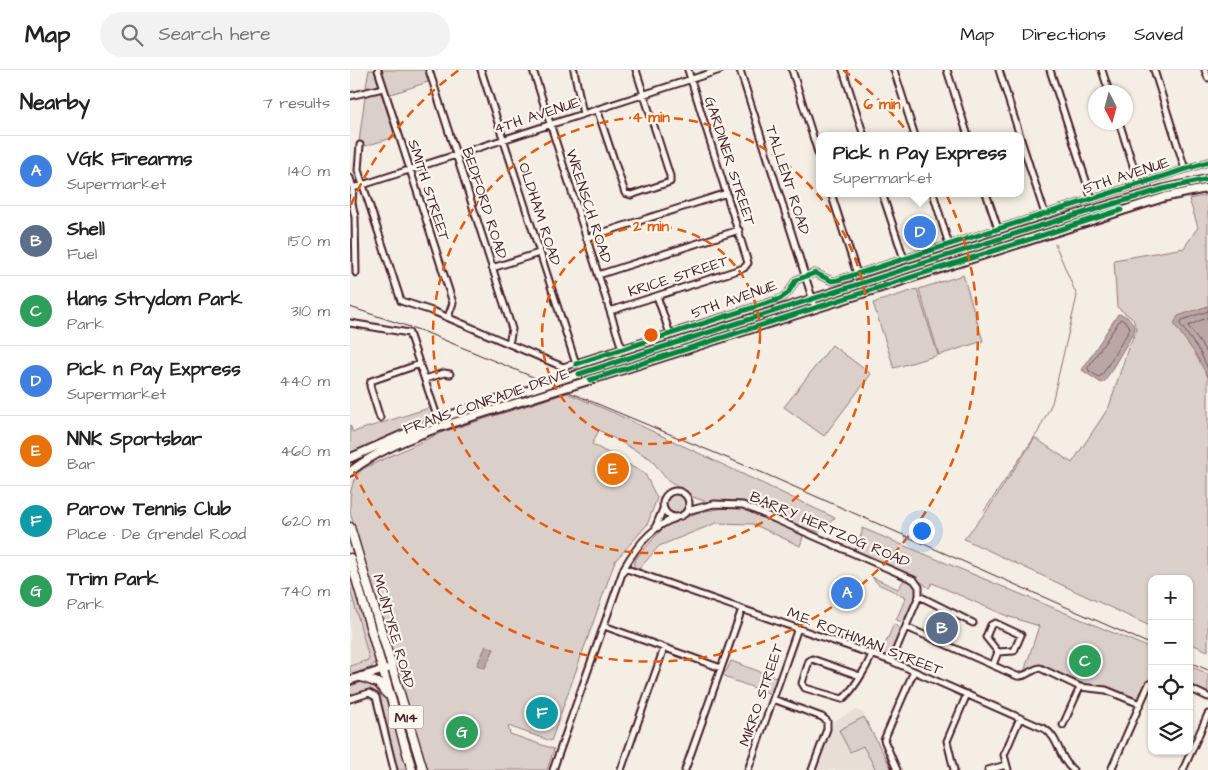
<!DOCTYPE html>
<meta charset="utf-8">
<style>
:root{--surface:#fff;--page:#f2f2f2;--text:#222;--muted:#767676;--line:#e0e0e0;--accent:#1f6fb2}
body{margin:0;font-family:"Architects Daughter",sans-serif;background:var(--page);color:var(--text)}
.controls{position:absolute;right:15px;bottom:15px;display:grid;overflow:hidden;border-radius:10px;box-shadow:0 1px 4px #0004}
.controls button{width:45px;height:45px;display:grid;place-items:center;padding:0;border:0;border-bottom:1px solid var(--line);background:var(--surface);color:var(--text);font:25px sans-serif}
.compass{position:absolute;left:738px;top:15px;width:45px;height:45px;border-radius:50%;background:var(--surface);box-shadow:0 1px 4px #0004;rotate:174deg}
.you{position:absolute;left:571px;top:460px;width:18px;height:18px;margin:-12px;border:4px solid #fff;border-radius:50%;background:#1a73e8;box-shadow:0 0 0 8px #1a73e833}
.badge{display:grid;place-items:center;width:32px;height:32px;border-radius:50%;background:var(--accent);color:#fff;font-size:16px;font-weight:700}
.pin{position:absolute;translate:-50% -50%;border:2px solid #fff;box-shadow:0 1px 5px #0006}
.popup{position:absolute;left:466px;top:62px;width:208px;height:65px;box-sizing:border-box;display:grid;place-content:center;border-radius:10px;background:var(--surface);filter:drop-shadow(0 1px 4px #0005);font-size:16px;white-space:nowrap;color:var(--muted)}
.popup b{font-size:19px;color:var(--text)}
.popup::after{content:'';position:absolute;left:50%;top:100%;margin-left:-10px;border:10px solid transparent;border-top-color:var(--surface)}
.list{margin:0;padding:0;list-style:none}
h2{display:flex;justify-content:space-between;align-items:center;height:65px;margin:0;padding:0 20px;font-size:21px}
h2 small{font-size:16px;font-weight:400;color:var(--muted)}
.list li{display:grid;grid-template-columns:32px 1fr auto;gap:15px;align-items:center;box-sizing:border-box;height:70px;padding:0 20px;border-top:1px solid var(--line)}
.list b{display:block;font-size:19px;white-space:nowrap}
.list p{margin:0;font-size:16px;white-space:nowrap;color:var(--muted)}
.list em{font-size:16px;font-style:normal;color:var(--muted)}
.icon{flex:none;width:28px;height:28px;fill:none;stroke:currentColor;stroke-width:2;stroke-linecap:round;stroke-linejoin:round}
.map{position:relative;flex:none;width:858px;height:700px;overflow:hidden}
header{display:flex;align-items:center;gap:30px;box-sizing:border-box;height:70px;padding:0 25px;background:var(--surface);border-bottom:1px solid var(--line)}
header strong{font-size:24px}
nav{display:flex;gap:28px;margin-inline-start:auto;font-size:18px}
.search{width:350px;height:45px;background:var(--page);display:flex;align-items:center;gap:12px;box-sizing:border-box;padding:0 18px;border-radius:28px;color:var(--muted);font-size:19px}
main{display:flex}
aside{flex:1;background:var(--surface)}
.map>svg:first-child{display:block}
</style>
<header>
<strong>Map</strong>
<div class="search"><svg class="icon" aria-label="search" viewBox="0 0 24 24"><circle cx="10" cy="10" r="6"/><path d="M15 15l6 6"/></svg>Search here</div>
<nav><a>Map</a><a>Directions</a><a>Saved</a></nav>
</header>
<main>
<aside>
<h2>Nearby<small>7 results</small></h2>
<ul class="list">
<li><span class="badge" style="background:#3f7fe0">A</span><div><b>VGK Firearms</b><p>Supermarket</p></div><em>140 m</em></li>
<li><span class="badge" style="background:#5c6f8a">B</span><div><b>Shell</b><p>Fuel</p></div><em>150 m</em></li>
<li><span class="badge" style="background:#2e9e5b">C</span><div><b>Hans Strydom Park</b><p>Park</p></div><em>310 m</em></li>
<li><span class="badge" style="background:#3f7fe0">D</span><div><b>Pick n Pay Express</b><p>Supermarket</p></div><em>440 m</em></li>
<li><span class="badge" style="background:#e8710a">E</span><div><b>NNK Sportsbar</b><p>Bar</p></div><em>460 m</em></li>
<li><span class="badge" style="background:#0f9aa8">F</span><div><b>Parow Tennis Club</b><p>Place · De Grendel Road</p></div><em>620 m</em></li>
<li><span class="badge" style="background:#2e9e5b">G</span><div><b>Trim Park</b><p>Park</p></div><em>740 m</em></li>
</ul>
</aside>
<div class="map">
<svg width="858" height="700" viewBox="0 0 858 700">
<rect width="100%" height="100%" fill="#f4eee4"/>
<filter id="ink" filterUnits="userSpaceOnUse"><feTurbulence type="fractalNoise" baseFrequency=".02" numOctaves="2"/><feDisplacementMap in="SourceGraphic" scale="10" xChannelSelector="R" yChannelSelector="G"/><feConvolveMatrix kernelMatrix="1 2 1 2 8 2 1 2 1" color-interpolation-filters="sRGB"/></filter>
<g filter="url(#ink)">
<path fill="#e7dfd6" d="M0,518L19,588L18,590L0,596Z
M505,640L513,643L542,700H466L484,651Z"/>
<path fill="#dbd0c9" stroke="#92787a" d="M19,0H24L29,16L26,18L16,17Z
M30,0H75L78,12L38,25Z
M31,23L45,67L12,77L13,73L9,72L15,26Z
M858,125V581L839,573V509H802V557L614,469L636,442L685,368L722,393L759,337L779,275L787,260L783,249L767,237L764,190L834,178L848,157L839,129Z
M613,205L633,271L589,285L569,219Z
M567,219L588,285L544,298L523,233Z
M482,275L521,304L474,366L434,337Z
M217,323L264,343L485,448L469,462L460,459L459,460L389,431L357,432L343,427L318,411L301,389L249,360L242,374L295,404L307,428L297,455L265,491L201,671L158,656L160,664L204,679L197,700H77L0,442C0,424 0,409 14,398L93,362Z
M82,337L83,348L9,383L0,384V355L3,362Z
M315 434a10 10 0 1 1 20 0a10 10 0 1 1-20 0Z
M381,437L392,438L451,464L453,467L450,476L403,454L366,453L309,476L289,499L284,497V492L289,485L314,457L349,442Z
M512,458L802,579V608L797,612L786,629L761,618L734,614L693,596H684L674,602L689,556L657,546L582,513L579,518L568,510L507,482L505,479L512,463Z
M0,503L25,591L22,597L0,605V596L18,590L19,588L0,518Z
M522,507L548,519L554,510L565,515L566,526L553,552L546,550L556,527L528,514Z
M544,554L550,559L541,584L537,586L490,567L491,564L533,579Z
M381,591L427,608L421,624L377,608L373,604L377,600Z
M839,595L858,604V623L839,615Z
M38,607L43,614L68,700H65Z
M13,612L22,613L35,627L59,700H46L28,625L20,621L0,626V616Z
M514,647L542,700H526L513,676L500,682L489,660Z"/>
<path fill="#baa7a5" stroke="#8d7174" d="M858,236V307L846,285L824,254L828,246Z
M768,244C777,244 784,252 785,260L755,311L751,313L732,300Z
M136,576L144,579L135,598L127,595Z"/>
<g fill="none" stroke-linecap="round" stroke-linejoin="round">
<path stroke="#77555c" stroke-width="1" d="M858,241L832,250L830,254L850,282L858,299
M858,247L838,256L858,284
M771,249L779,255L780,259L752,305L749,307L739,301L738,298Z"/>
<path stroke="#8d7174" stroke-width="1" d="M634,441L688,362L702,333L727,226L705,174"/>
<defs>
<path id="street" d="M28,0L103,233L98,247
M79,0L162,259L159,274
M131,0L226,294
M183,0L272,279
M224,0L233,44
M390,0L465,237
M442,0L470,89
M493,0L514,66
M544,0L565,66
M597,0L618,66
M649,0L670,66
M700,0L742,129
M752,0L759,22
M804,0L835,99
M855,0L858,8
M0,26L33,18
M247,39L275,123L281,125L320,112V106L286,0
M769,52L789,114
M670,67L695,144
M10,75L8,100L51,231L85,242L213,297L430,229L438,223L446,210L465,203L482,211L488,210L858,92
M0,108L3,118
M481,123L507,204
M532,123L554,189
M583,123L599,175
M636,123L648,159
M236,168L377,123
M142,198L189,183
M6,203L5,147L2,133L3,118L370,0
M248,205L389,160
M307,226L320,264
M260,241L394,198L398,193L338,0
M0,253L59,263L88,349
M75,309L94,303L100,304
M30,348L20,316L21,311L70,294
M313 434a13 13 0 1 1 26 0a13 13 0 1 1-26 0Z
M337,441L364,434L393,435L564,510L569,517V526L541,591
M306,456L313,439
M274,498L541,591L695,659C709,668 709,689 723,700
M569,526L623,553
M645,553L671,565L664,581L648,582L636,567L641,555Z
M254,556L371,598
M556,557L667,606C675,608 682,599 690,598L730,617L756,620L790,634
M643,595L648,582
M510,606L462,589L459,591L452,613L455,618L492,629C501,624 518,595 522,584
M839,618L858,627
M0,629L19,623L26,627L44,700
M423,629L472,647L477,651V659L462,700
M713,655L730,617
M203,700L274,498C286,477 303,455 326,448
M271,700L314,578
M335,700L392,539
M398,700L448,558
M547,700L534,670L564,601
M604,700L597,671L617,624
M638,700L656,695
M658,700L654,685L670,648
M761,700L799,614L802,613
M833,700L858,644"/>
<path id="secondary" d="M229,304L683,158L813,119L858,109
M240,310L784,137L815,127L858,118
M0,388L88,349L170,323
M0,402C41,367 130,345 182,328
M0,610L40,598"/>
<path id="primary" d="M0,457L73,700
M0,488L62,700
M11,607L28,613L37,624"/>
</defs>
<use href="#street" stroke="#4a1f2b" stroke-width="9"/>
<use href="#secondary" stroke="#4a1f2b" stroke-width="11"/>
<use href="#primary" stroke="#4a1f2b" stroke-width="11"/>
<use href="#street" stroke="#fbf7ec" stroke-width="5"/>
<use href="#secondary" stroke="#fbf7ec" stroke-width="7"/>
<use href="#primary" stroke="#fbf7ec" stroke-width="8"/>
<path stroke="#4a1f2b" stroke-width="1" d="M0,237L75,262L413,403L802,575
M839,592L858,600"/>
<defs>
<path id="secondary-bridge" d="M170,323L229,304
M182,328L240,310"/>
</defs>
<use href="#secondary-bridge" stroke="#4a1f2b" stroke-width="11" stroke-linecap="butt"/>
<use href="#secondary-bridge" stroke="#fbf7ec" stroke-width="7"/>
<defs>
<path id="cycleway" d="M226,294L430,229L438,223L446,210L465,203L482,211L488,210L858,92
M229,304L683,158L813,119L858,109
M240,310L771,140"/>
</defs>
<use href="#cycleway" stroke="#fbf7ec" stroke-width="8"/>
<use href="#cycleway" stroke="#00873e" stroke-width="5"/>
</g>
</g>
<g fill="none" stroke="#e8590c" stroke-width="2.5" stroke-dasharray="9 6">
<circle cx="301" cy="265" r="109"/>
<circle cx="301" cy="265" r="218"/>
<path d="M1 135A327 327 0 0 1 109 0M493 0A327 327 0 1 1 1 395"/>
</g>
<g text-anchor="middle" stroke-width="4.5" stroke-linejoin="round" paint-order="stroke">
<rect fill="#fbf7ec" stroke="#7f6065" stroke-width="1" x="38.5" y="635.5" width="35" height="23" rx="4"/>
<g font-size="14" font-weight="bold" fill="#4a1f2b">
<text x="56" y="652">M14</text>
</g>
<g font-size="15" fill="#4a1f2b" stroke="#fbf7ec">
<text transform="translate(187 45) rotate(-18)" y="5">4TH AVENUE</text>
<text transform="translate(380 91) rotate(72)" y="5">GARDINER STREET</text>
<text transform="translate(776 105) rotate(-18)" y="5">5TH AVENUE</text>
<text transform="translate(438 110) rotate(72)" y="5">TALLENT ROAD</text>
<text transform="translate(79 120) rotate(72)" y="5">SMITH STREET</text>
<text transform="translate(135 133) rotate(72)" y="5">BEDFORD ROAD</text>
<text transform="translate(239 136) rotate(72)" y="5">WRENSCH ROAD</text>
<text transform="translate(190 144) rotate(72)" y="5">OLDHAM ROAD</text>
<text transform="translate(328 206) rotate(-18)" y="5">KRICE STREET</text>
<text transform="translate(384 229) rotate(-19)" y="5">5TH AVENUE</text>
<text transform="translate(136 331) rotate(-19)" y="5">FRANS CONRADIE DRIVE</text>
<text transform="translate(480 459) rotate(23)" y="5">BARRY HERTZOG ROAD</text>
<text transform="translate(44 561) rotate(74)" y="5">MCINTYRE ROAD</text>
<text transform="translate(515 571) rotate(21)" y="5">M.E. ROTHMAN STREET</text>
<text transform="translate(411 625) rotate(-71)" y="5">MIKRO STREET</text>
</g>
</g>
<circle cx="301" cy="265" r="8" fill="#e8590c" stroke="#fbf7ec" stroke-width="2.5"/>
<g font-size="15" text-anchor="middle" font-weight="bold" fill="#e8590c" stroke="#fbf7ec" stroke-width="4.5" stroke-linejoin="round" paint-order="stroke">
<text x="532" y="39">6 min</text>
<text x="301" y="52">4 min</text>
<text x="301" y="161">2 min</text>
</g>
</svg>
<div class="controls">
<button>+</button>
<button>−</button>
<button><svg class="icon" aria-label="locate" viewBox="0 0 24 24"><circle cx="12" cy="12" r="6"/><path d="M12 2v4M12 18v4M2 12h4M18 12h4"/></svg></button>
<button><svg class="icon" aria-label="layers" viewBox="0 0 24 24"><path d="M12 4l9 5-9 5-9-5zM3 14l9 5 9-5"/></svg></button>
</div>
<svg class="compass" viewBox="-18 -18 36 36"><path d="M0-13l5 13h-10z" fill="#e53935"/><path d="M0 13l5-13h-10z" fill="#767676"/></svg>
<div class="you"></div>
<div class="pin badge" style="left:497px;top:523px;background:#3f7fe0">A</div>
<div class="pin badge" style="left:592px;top:558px;background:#5c6f8a">B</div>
<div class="pin badge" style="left:735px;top:591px;background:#2e9e5b">C</div>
<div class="pin badge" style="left:570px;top:162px;background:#3f7fe0">D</div>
<div class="popup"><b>Pick n Pay Express</b>Supermarket</div>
<div class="pin badge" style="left:263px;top:399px;background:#e8710a">E</div>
<div class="pin badge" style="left:192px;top:643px;background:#0f9aa8">F</div>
<div class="pin badge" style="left:112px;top:662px;background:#2e9e5b">G</div>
</div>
</main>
